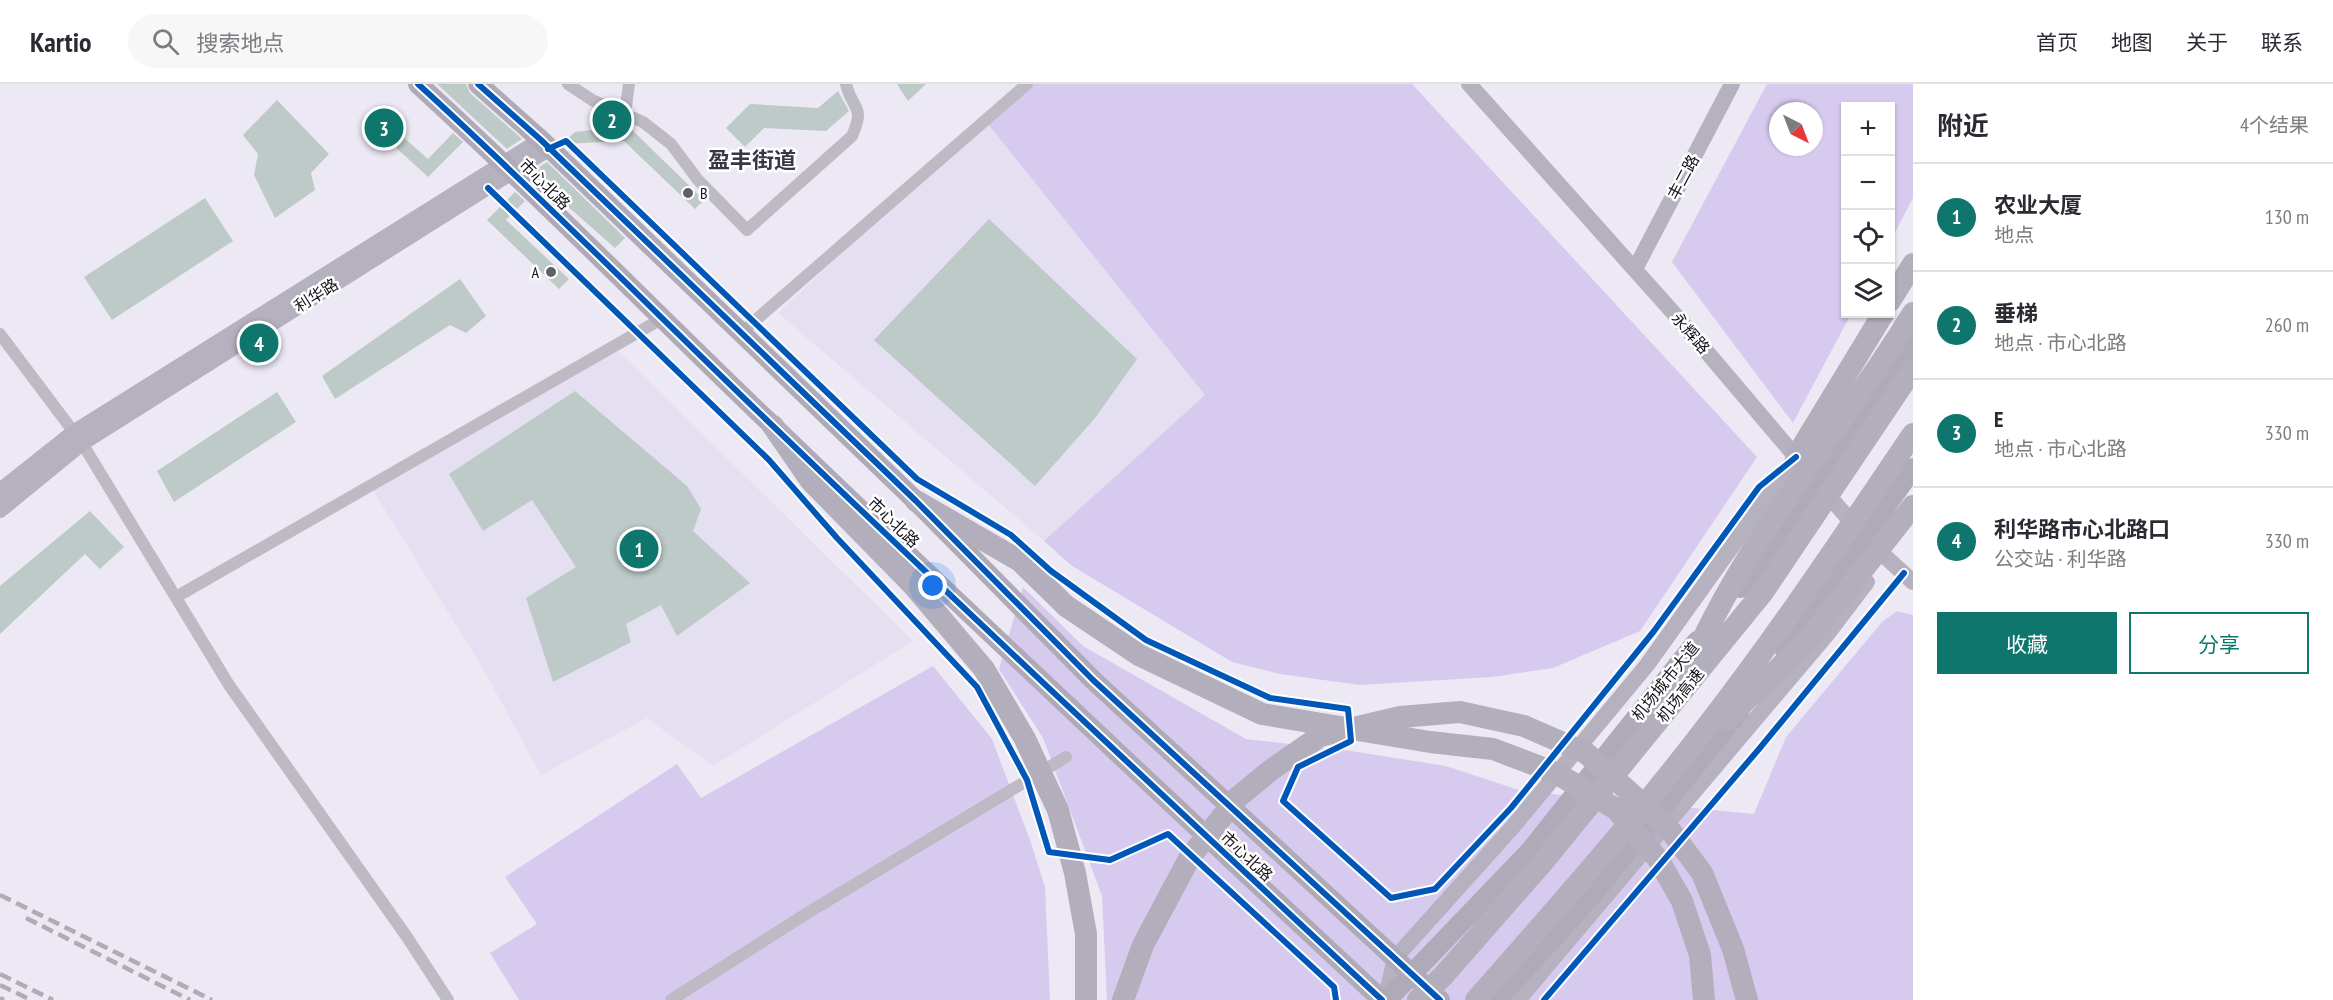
<!DOCTYPE html>
<html lang="zh">
<meta charset="utf-8">
<style>
:root{--surface:#fff;--page:#f7f7f7;--text:#2b2b33;--muted:#7c7c81;--line:#e1e1e2;--accent:#0f766e}
body{margin:0;font-family:"PT Sans Narrow","Noto Sans SC",sans-serif;background:var(--page);color:var(--text)}
.controls{position:absolute;right:18px;top:18px;display:grid;overflow:hidden;border-radius:0px;box-shadow:0 2px 4px #0004}
.controls button{width:54px;height:54px;display:grid;place-items:center;padding:0;border:0;border-bottom:2px solid var(--line);background:var(--surface);color:var(--text);font:30px sans-serif}
.compass{position:absolute;left:1769px;top:18px;width:54px;height:54px;border-radius:50%;background:var(--surface);box-shadow:0 2px 4px #0004;rotate:138deg}
.you{position:absolute;left:933px;top:502px;width:21px;height:21px;margin:-15px;border:4px solid #fff;border-radius:50%;background:#1a73e8;box-shadow:0 0 0 9px #1a73e833}
.badge{display:grid;place-items:center;width:39px;height:39px;border-radius:50%;background:var(--accent);color:#fff;font-size:20px;font-weight:700}
.pin{position:absolute;translate:-50% -50%;border:3px solid #fff;box-shadow:0 2px 6px #0006}
.list{margin:0;padding:0;list-style:none}
h2{display:flex;justify-content:space-between;align-items:center;height:78px;margin:0;padding:0 24px;font-size:26px}
h2 small{font-size:20px;font-weight:400;color:var(--muted)}
.list li{display:grid;grid-template-columns:39px 1fr auto;gap:18px;align-items:center;box-sizing:border-box;height:108px;padding:0 24px;border-top:2px solid var(--line)}
.list b{display:block;font-size:22px;white-space:nowrap}
.list p{margin:0;font-size:20px;white-space:nowrap;color:var(--muted)}
.list em{font-size:20px;font-style:normal;color:var(--muted)}
.actions{display:flex;gap:12px;padding:18px 24px}
.actions a{flex:1;padding:14px 0;border:2px solid var(--accent);border-radius:0px;text-align:center;font-size:21px;color:var(--accent)}
.actions .main{background:var(--accent);color:#fff}
.icon{flex:none;width:33px;height:33px;fill:none;stroke:currentColor;stroke-width:2;stroke-linecap:round;stroke-linejoin:round}
.map{position:relative;flex:none;width:1913px;height:916px;overflow:hidden}
header{display:flex;align-items:center;gap:36px;box-sizing:border-box;height:84px;padding:0 30px;background:var(--surface);border-bottom:2px solid var(--line)}
header strong{font-size:28px}
nav{display:flex;gap:33px;margin-inline-start:auto;font-size:21px}
.search{width:420px;height:54px;background:var(--page);display:flex;align-items:center;gap:15px;box-sizing:border-box;padding:0 21px;border-radius:33px;color:var(--muted);font-size:22px}
main{display:flex}
aside{flex:1;background:var(--surface)}
.map>svg:first-child{display:block}
</style>
<header>
<strong>Kartio</strong>
<div class="search"><svg class="icon" aria-label="search" viewBox="0 0 24 24"><circle cx="10" cy="10" r="6"/><path d="M15 15l6 6"/></svg>搜索地点</div>
<nav><a>首页</a><a>地图</a><a>关于</a><a>联系</a></nav>
</header>
<main>
<div class="map">
<svg width="1913" height="916" viewBox="0 0 1913 916">
<rect width="100%" height="100%" fill="#ece9f4"/>
<path fill="#e5dff2" d="M984,35L1205,311L1044,457L778,229Z
M616,265L913,557L713,682L647,634L541,691L485,588L371,403Z"/>
<path fill="#d7caef" fill-rule="evenodd" d="M1025,0H1412L1757,373L1640,547L1553,584L1492,593L1360,601L1280,590L1232,578L1072,482L1044,457L1205,311L984,35Z
M1767,0H1913V114L1891,156L1890,22H1846V230H1851L1793,339L1672,178ZM1778,27H1814V63H1778Z
M1023,503L1083,562L1246,655L1351,667L1446,682L1522,707L1754,730L1786,653L1882,538L1897,527L1913,531V916H1107L1102,812L1043,654L999,585Z
M933,582L992,655L1030,756L1045,803L1050,916H519L490,869L537,840L505,793L677,680L701,714Z"/>
<path fill="#bdcac7" d="M437,0H466L470,9L522,55L507,65Z
M897,0H926L908,17Z
M838,7L849,27L826,47L764,44L745,63L726,44L750,20L818,24Z
M277,16L329,70L311,89L315,106L275,134L254,91L258,70L243,51Z
M376,29L428,75L453,49L463,58L428,93L368,38Z
M628,42L704,116L695,125L624,57L562,60L575,48Z
M547,78L625,154L615,164L532,91V88Z
M515,108L525,117L506,136L569,195L559,205L487,136Z
M205,114L233,157L112,236L84,193Z
M989,135L1137,275L1095,334L1035,402L874,256Z
M460,195L486,232L466,249L450,241L335,315L322,292Z
M575,307L687,402L701,425L693,447L750,499L677,552L661,521L626,540L631,558L553,598L526,514L576,483L532,416L483,447L449,390Z
M277,308L296,338L174,418L157,387Z
M90,427L124,463L100,485L85,470L0,550V502Z"/>
<g fill="none" stroke-linecap="round" stroke-linejoin="round">
<path stroke="#bdbac4" stroke-width="12" d="M568,0L592,16L643,38L671,60L698,96L747,146L852,52C866,20 852,27 846,0
M625,30L629,0
M750,241L1027,0
M0,250L82,359L229,601L407,853L448,916
M176,513L663,234
M671,916L809,828L1066,673"/>
<path stroke="#b6b1be" stroke-width="16" d="M1469,0L1678,234L1802,380
M1635,185L1732,0
M1822,404L1865,454L1913,498
M0,407L73,349L541,56
M0,426L82,359L548,65
M1385,916L1395,874L1511,745L1647,581L1796,373
M1518,916L1829,548L1867,498"/>
<path stroke="#afaab7" stroke-width="20" d="M418,0C540,111 655,229 774,343C975,536 1178,726 1382,916
M478,0L541,56L916,417L1093,596L1440,916
M1740,504L1818,399L1913,255
M1785,567L1913,384
M1387,916L1530,767L1697,557
M1497,916L1594,809L1740,626"/>
<path stroke="#b3aebc" stroke-width="22" d="M1890,217L1913,180
M773,342L811,397L912,500
M1796,373L1883,230
M916,417L1020,477L1066,522"/>
<path stroke="#afacb4" stroke-width="4.5" stroke-dasharray="12 6" stroke-linecap="butt" d="M0,811L212,916
M26,834L190,916
M0,890L53,916
M0,901L31,916
M0,914L4,916"/>
<path stroke="#b3aebc" stroke-width="22" d="M912,500L984,585L1025,655L1058,726L1075,789L1086,850V916
M1066,522L1139,571L1262,630L1430,658L1493,665L1556,689L1616,725L1658,775L1682,817L1700,871L1704,916
M1687,591C1741,459 1839,350 1913,229
M1726,636L1810,553L1913,422
M1123,916L1143,861L1190,773L1238,713L1271,686L1320,652L1400,633L1460,628L1524,642L1586,669L1667,742L1702,789L1733,865L1747,916
M1418,916L1443,892L1543,778L1763,508L1913,285
M1476,916C1556,825 1637,734 1711,637C1782,545 1847,447 1913,350"/>
<defs>
<path id="cycleway" d="M418,0C540,111 655,229 774,343C975,536 1178,726 1382,916
M478,0L541,56L916,417L1093,596L1440,916
M548,65L566,57L917,395L1011,451L1051,487L1146,556L1270,614L1348,625L1351,657L1298,683L1283,717L1391,814L1435,805L1511,724L1654,547L1759,403L1796,373
M488,104L769,376L837,454L977,603L1027,696L1049,768L1110,776L1168,750L1334,903L1336,916
M1544,916L1759,665L1904,489"/>
</defs>
<use href="#cycleway" stroke="#fff" stroke-width="10"/>
<use href="#cycleway" stroke="#0057b8" stroke-width="6"/>
</g>
<g fill="#605e66" stroke="#fff" stroke-width="2">
<circle cx="688" cy="109" r="6"/>
<circle cx="551" cy="188" r="6"/>
</g>
<g text-anchor="middle" stroke-width="5" stroke-linejoin="round" paint-order="stroke">
<g font-size="16" fill="#151319" stroke="#fff">
<text transform="translate(1683 93) rotate(-62)" y="6">丰二路</text>
<text transform="translate(545 100) rotate(45)" y="6">市心北路</text>
<text transform="translate(316 211) rotate(-32)" y="6">利华路</text>
<text transform="translate(1691 249) rotate(49)" y="6">永辉路</text>
<text transform="translate(894 438) rotate(44)" y="6">市心北路</text>
<text transform="translate(1665 597) rotate(-51)" y="6">机场城市大道</text>
<text transform="translate(1680 611) rotate(-51)" y="6">机场高速</text>
<text transform="translate(1247 772) rotate(43)" y="6">市心北路</text>
</g>
<g font-size="16" fill="#151319" stroke="#fff" text-anchor="start">
<text x="700" y="115">B</text>
<text x="539" y="194" text-anchor="end">A</text>
</g>
<g font-size="22" font-weight="bold" fill="#3b3645" stroke="#fff">
<text x="752" y="84">盈丰街道</text>
</g>
</g>
</svg>
<div class="controls">
<button>+</button>
<button>−</button>
<button><svg class="icon" aria-label="locate" viewBox="0 0 24 24"><circle cx="12" cy="12" r="6"/><path d="M12 2v4M12 18v4M2 12h4M18 12h4"/></svg></button>
<button><svg class="icon" aria-label="layers" viewBox="0 0 24 24"><path d="M12 4l9 5-9 5-9-5zM3 14l9 5 9-5"/></svg></button>
</div>
<svg class="compass" viewBox="-18 -18 36 36"><path d="M0-13l5 13h-10z" fill="#e53935"/><path d="M0 13l5-13h-10z" fill="#7c7c81"/></svg>
<div class="you"></div>
<div class="pin badge" style="left:639px;top:465px">1</div>
<div class="pin badge" style="left:612px;top:36px">2</div>
<div class="pin badge" style="left:384px;top:44px">3</div>
<div class="pin badge" style="left:259px;top:259px">4</div>
</div>
<aside>
<h2>附近<small>4个结果</small></h2>
<ul class="list">
<li><span class="badge">1</span><div><b>农业大厦</b><p>地点</p></div><em>130 m</em></li>
<li><span class="badge">2</span><div><b>垂梯</b><p>地点 · 市心北路</p></div><em>260 m</em></li>
<li><span class="badge">3</span><div><b>E</b><p>地点 · 市心北路</p></div><em>330 m</em></li>
<li><span class="badge">4</span><div><b>利华路市心北路口</b><p>公交站 · 利华路</p></div><em>330 m</em></li>
</ul>
<div class="actions"><a class="main">收藏</a><a>分享</a></div>
</aside>
</main>
